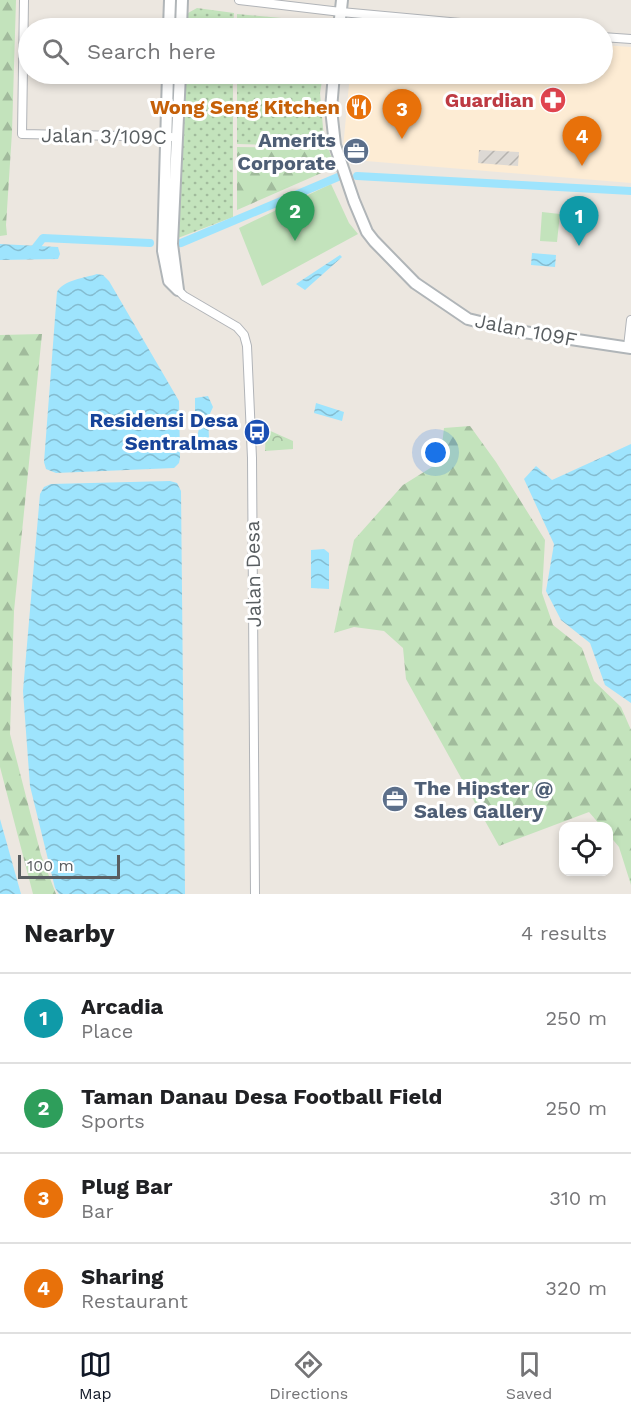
<!DOCTYPE html>
<style>
:root{--surface:#fff;--page:#f2f2f2;--text:#202124;--muted:#757577;--line:#e0e0e0;--accent:#111827}
body{margin:0;font-family:"Work Sans",sans-serif;background:var(--page);color:var(--text)}
.controls{position:absolute;right:18px;bottom:18px;display:grid;overflow:hidden;border-radius:12px;box-shadow:0 3px 9px #0003}
.controls button{width:54px;height:54px;display:grid;place-items:center;padding:0;border:0;border-bottom:2px solid var(--line);background:var(--surface);color:var(--text);font:30px sans-serif}
.scale{position:absolute;left:18px;bottom:15px;width:102px;box-sizing:border-box;padding-left:6px;border:3px solid #595e61;border-top:0;font-size:16px;line-height:21px;white-space:nowrap;color:#595e61;-webkit-text-stroke:4px #fff;paint-order:stroke}
.you{position:absolute;left:436px;top:453px;width:21px;height:21px;margin:-15px;border:4px solid #fff;border-radius:50%;background:#1a73e8;box-shadow:0 0 0 9px #1a73e833}
.badge{display:grid;place-items:center;width:39px;height:39px;border-radius:50%;background:var(--accent);color:#fff;font-size:20px;font-weight:700}
.pin{position:absolute;translate:-50% -50px;filter:drop-shadow(0 2px 3px #0008)}
.pin::after{content:'';position:absolute;top:32px;width:21px;height:18px;background:inherit;clip-path:polygon(0 0,100% 0,50% 100%)}
.list{margin:0;padding:0;list-style:none}
h2{display:flex;justify-content:space-between;align-items:center;height:78px;margin:0;padding:0 24px;font-size:26px}
h2 small{font-size:20px;font-weight:400;color:var(--muted)}
.list li{display:grid;grid-template-columns:39px 1fr auto;gap:18px;align-items:center;box-sizing:border-box;height:90px;padding:0 24px;border-top:2px solid var(--line)}
.list b{display:block;font-size:22px;white-space:nowrap}
.list p{margin:0;font-size:20px;white-space:nowrap;color:var(--muted)}
.list em{font-size:20px;font-style:normal;color:var(--muted)}
.icon{flex:none;width:33px;height:33px;fill:none;stroke:currentColor;stroke-width:2;stroke-linecap:round;stroke-linejoin:round}
.map{position:relative;flex:none;width:631px;height:894px;overflow:hidden}
.search{position:absolute;background:var(--surface);box-shadow:0 3px 9px #0003;left:18px;right:18px;top:18px;height:66px;display:flex;align-items:center;gap:15px;box-sizing:border-box;padding:0 21px;border-radius:33px;color:var(--muted);font-size:22px}
.sheet{height:438px;background:var(--surface)}
nav{display:flex;justify-content:space-around;align-items:center;box-sizing:border-box;height:84px;border-top:2px solid var(--line);background:var(--surface);font-size:16px;color:var(--muted)}
nav a{display:grid;justify-items:center;gap:3px}
nav .on{color:var(--accent)}
.map>svg:first-child{display:block}
</style>
<div class="map">
<svg width="631" height="894" viewBox="0 0 631 894">
<defs>
<pattern id="industrial-furrows" width="10" height="10" patternUnits="userSpaceOnUse" patternTransform="scale(1.5)"><rect width="10" height="10" fill="#ddd9d4"/><path d="M-1 1l2-2M0 10L10 0M9 11l2-2" fill="none" stroke="#b6b3af"/></pattern>
<pattern id="grass-dots" width="8" height="8" patternUnits="userSpaceOnUse" patternTransform="scale(1.5)"><rect width="8" height="8" fill="#c3e3bc"/><path d="M2 2h.1M6 6h.1" fill="none" stroke="#a1bb9c" stroke-width="1.8" stroke-linecap="round"/></pattern>
<pattern id="forest-firs" width="22" height="20" patternUnits="userSpaceOnUse" patternTransform="scale(1.5)"><rect width="22" height="20" fill="#c3e3bc"/><path d="M5 1l3.5 6h-7zM16 11l3.5 6h-7z" fill="#a1bb9c"/></pattern>
<pattern id="park-crowns" width="20" height="18" patternUnits="userSpaceOnUse" patternTransform="scale(1.5)"><rect width="20" height="18" fill="#c3e3bc"/><path d="M2 6a3 3 0 1 1 6 0M12 15a3 3 0 1 1 6 0" fill="none" stroke="#a1bb9c"/></pattern>
<pattern id="water-waves" width="16" height="10" patternUnits="userSpaceOnUse" patternTransform="scale(1.5)"><rect width="16" height="10" fill="#9ee4fd"/><path d="M0 5q4-4 8 0t8 0" fill="none" stroke="#84bcd0"/></pattern>
</defs>
<rect width="100%" height="100%" fill="#ece7e0"/>
<path fill="#fdecd4" d="M603,45L631,47V183L342,159L350,74H602Z"/>
<path fill="url(#industrial-furrows)" d="M479,150L519,152L518,166L478,163Z"/>
<path fill="url(#grass-dots)" d="M197,8L234,13L233,28H187L188,13Z
M237,14L326,22L330,28H237Z
M185,74H233V217L178,238Z
M237,74H323L320,93L324,139L319,146L237,144Z"/>
<path fill="url(#forest-firs)" d="M0,0H16L12,132L6,225L7,235L0,236Z
M237,147L328,148L335,167L237,210Z
M42,334L14,611L10,734L41,855L56,894H33L0,767V335Z
M470,426L496,462L545,540L542,593L553,625L582,648L594,681L621,707L631,730V885L619,847L609,835L608,826H601L589,812L499,846L406,679L403,648L384,631L354,627L334,633L354,540L403,485L440,462L444,428Z"/>
<path fill="url(#park-crowns)" d="M266,429L293,441V449L265,451Z"/>
<path fill="#c3e3bc" d="M331,184L349,223L358,234L262,286L239,228Z
M542,212L560,214L557,242L540,241Z"/>
<path fill="url(#water-waves)" d="M0,244L58,247L60,254L58,259L0,260Z
M532,253L556,255L555,267L531,265Z
M340,255L342,257L305,290L296,284Z
M97,274L103,275L109,281L179,401L180,458L179,463L174,468L56,473L46,469L44,462L57,292C63,280 85,278 97,274Z
M208,396L213,407L208,418L209,438L204,448L195,449L199,428L195,416V398Z
M316,403L344,412L342,421L314,413Z
M631,444V703L605,685L590,643L561,620L546,591L554,544L524,479L536,466L552,480Z
M170,481L177,483L181,491L185,894H59L55,888L30,786L23,691L40,494L44,487L51,484Z
M324,549L329,553V589L311,588V550Z
M0,819L21,894H0Z"/>
<g fill="none" stroke-linecap="round" stroke-linejoin="round">
<path stroke="#9ee4fd" stroke-width="8" d="M357,176L631,191
M181,243L338,177
M32,252L43,238L150,243"/>
<defs>
<path id="street" d="M24,0L22,134L171,137
M239,0L341,12L516,28
M602,37L631,39
M178,290L184,296L237,327L244,335L247,346L252,458L255,894
M628,347L631,320"/>
<path id="secondary" d="M169,28L170,0
M181,28L182,0
M339,28L342,0
M168,74L163,251L169,281L178,290
M334,74L331,109L335,145L354,201L367,232L374,241L415,283L468,319L517,331L631,348
M178,290L172,244L180,74"/>
</defs>
<use href="#street" stroke="#b1b4b8" stroke-width="10"/>
<use href="#secondary" stroke="#b0b5b8" stroke-width="14"/>
<use href="#street" stroke="#fff" stroke-width="8"/>
<use href="#secondary" stroke="#fff" stroke-width="10"/>
</g>
<defs>
<symbol id="pharmacy-disc" viewBox="-11 -11 22 22"><circle r="9.5" fill="#e0444e" stroke="#fff"/><path d="M-2-6h4v4h4v4h-4v4h-4v-4h-4v-4h4Z" fill="#fff"/></symbol>
<symbol id="restaurant-disc" viewBox="-11 -11 22 22"><circle r="9.5" fill="#e8710a" stroke="#fff"/><path d="M-5-6h1v4h1v-4h1v4h1v-4h1v5L-1.5 .5V6h-2V.5L-5-1ZM5-6V6H3V1.5H1.5Q1.5-4 5-6Z" fill="#fff"/></symbol>
<symbol id="office-disc" viewBox="-11 -11 22 22"><circle r="9.5" fill="#5c6f8a" stroke="#fff"/><path d="M-6-3h4V-5.5h4V-3h4V5H-6ZM-1-4.5V-3h2v-1.5ZM-6 0V1H6V0Z" fill="#fff"/></symbol>
<symbol id="bus-disc" viewBox="-11 -11 22 22"><circle r="9.5" fill="#1a4fb4" stroke="#fff"/><path d="M-5-6H5V4H4V6H2V4H-2V6H-4V4H-5ZM-3.5-4V0h7V-4ZM-3.5 1.2v1.5H-2V1.2ZM2 1.2v1.5H3.5V1.2Z" fill="#fff"/></symbol>
</defs>
<g fill-rule="evenodd">
<use href="#pharmacy-disc" x="538" y="85" width="30" height="30"/>
<use href="#restaurant-disc" x="344" y="92" width="30" height="30"/>
<use href="#office-disc" x="341" y="136" width="30" height="30"/>
<use href="#bus-disc" x="242" y="417" width="30" height="30"/>
<use href="#office-disc" x="380" y="784" width="30" height="30"/>
</g>
<g text-anchor="middle" stroke-width="6" stroke-linejoin="round" paint-order="stroke">
<g font-size="20" font-weight="bold" fill="#be3a42" stroke="#fff" text-anchor="end">
<text x="534" y="107">Guardian</text>
</g>
<g font-size="20" font-weight="bold" fill="#c56008" stroke="#fff" text-anchor="end">
<text x="340" y="114">Wong Seng Kitchen</text>
</g>
<g font-size="20" fill="#595e61" stroke="#fff">
<text transform="translate(104 136) rotate(1)" y="7">Jalan 3/109C</text>
<text transform="translate(526 330) rotate(11)" y="7">Jalan 109F</text>
<text transform="translate(253 574) rotate(-91)" y="7">Jalan Desa</text>
</g>
<g font-size="20" font-weight="bold" fill="#4e5e75" stroke="#fff" text-anchor="end">
<text x="336" y="147">Amerits<tspan x="336" dy="23">Corporate</tspan></text>
<text x="414" y="795" text-anchor="start">The Hipster @<tspan x="414" dy="23">Sales Gallery</tspan></text>
</g>
<g font-size="20" font-weight="bold" fill="#164399" stroke="#fff" text-anchor="end">
<text x="238" y="427">Residensi Desa<tspan x="238" dy="23">Sentralmas</tspan></text>
</g>
</g>
</svg>
<div class="controls">
<button><svg class="icon" aria-label="locate" viewBox="0 0 24 24"><circle cx="12" cy="12" r="6"/><path d="M12 2v4M12 18v4M2 12h4M18 12h4"/></svg></button>
</div>
<div class="scale">100 m</div>
<div class="you"></div>
<div class="pin badge" style="left:579px;top:246px;background:#0f9aa8">1</div>
<div class="pin badge" style="left:295px;top:241px;background:#2e9e5b">2</div>
<div class="pin badge" style="left:402px;top:139px;background:#e8710a">3</div>
<div class="pin badge" style="left:582px;top:166px;background:#e8710a">4</div>
<div class="search"><svg class="icon" aria-label="search" viewBox="0 0 24 24"><circle cx="10" cy="10" r="6"/><path d="M15 15l6 6"/></svg>Search here</div>
</div>
<section class="sheet">
<h2>Nearby<small>4 results</small></h2>
<ul class="list">
<li><span class="badge" style="background:#0f9aa8">1</span><div><b>Arcadia</b><p>Place</p></div><em>250 m</em></li>
<li><span class="badge" style="background:#2e9e5b">2</span><div><b>Taman Danau Desa Football Field</b><p>Sports</p></div><em>250 m</em></li>
<li><span class="badge" style="background:#e8710a">3</span><div><b>Plug Bar</b><p>Bar</p></div><em>310 m</em></li>
<li><span class="badge" style="background:#e8710a">4</span><div><b>Sharing</b><p>Restaurant</p></div><em>320 m</em></li>
</ul>
</section>
<nav>
<a class="on"><svg class="icon" aria-label="map" viewBox="0 0 24 24"><path d="M3 6l6-2 6 2 6-2v14l-6 2-6-2-6 2zM9 4v14M15 6v14"/></svg>Map</a>
<a><svg class="icon" aria-label="directions" viewBox="0 0 24 24"><path d="M12 3l9 9-9 9-9-9zM9 14v-3h6M13 9l2 2-2 2"/></svg>Directions</a>
<a><svg class="icon" aria-label="saved" viewBox="0 0 24 24"><path d="M7 4h10v16l-5-4-5 4z"/></svg>Saved</a>
</nav>
